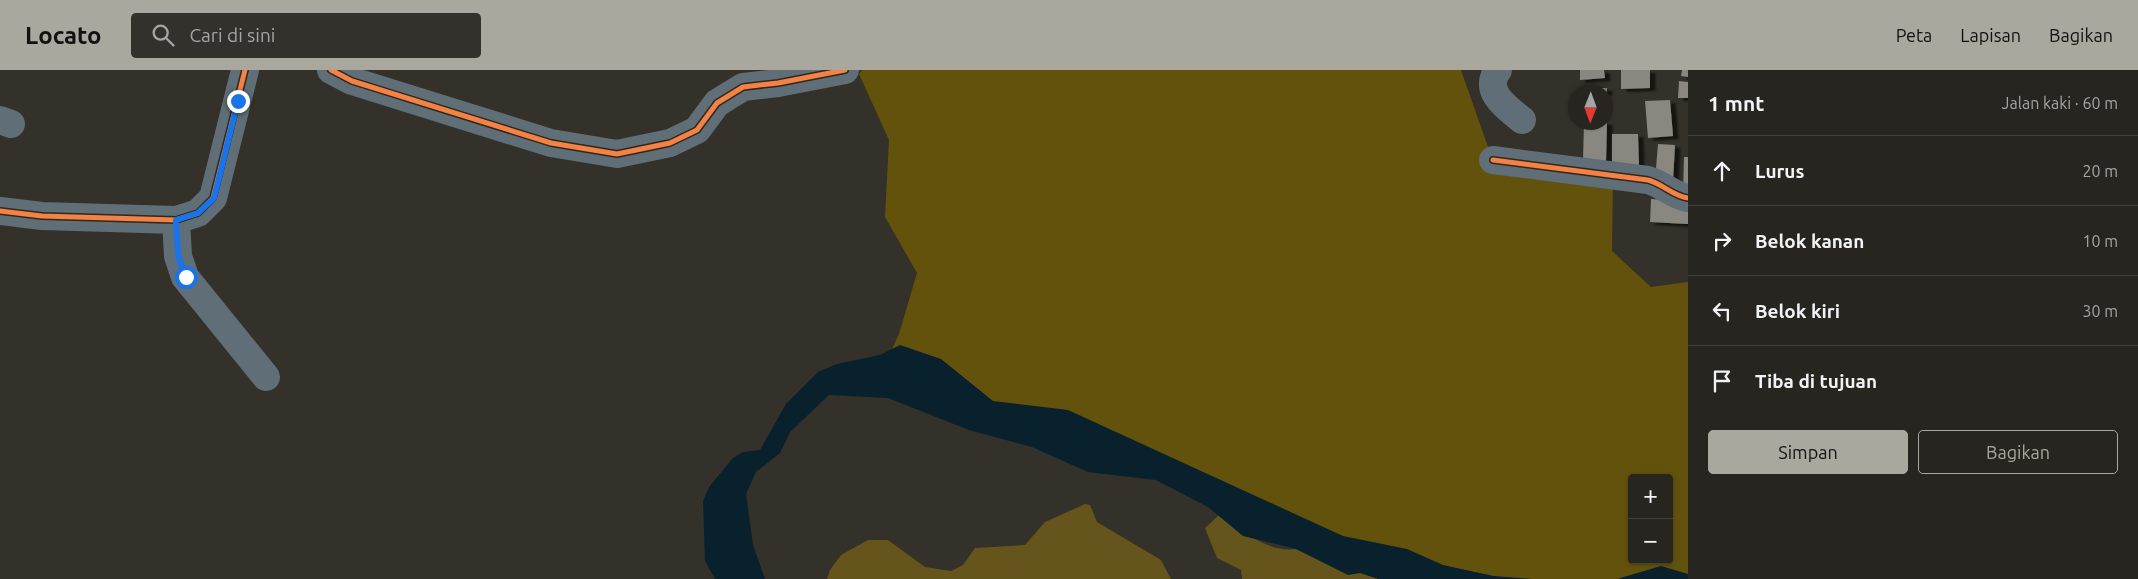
<!DOCTYPE html>
<html lang="id">
<meta charset="utf-8">
<style>
:root{--surface:#26251f;--page:#32312c;--text:#f1f3f6;--muted:#a4a5a4;--line:#42423d;--accent:#aaa79e}
body{margin:0;font-family:Ubuntu,sans-serif;background:var(--page);color:var(--text)}
.controls{position:absolute;right:15px;bottom:15px;display:grid;overflow:hidden;border-radius:5px;box-shadow:0 1px 4px #0004}
.controls button{width:45px;height:45px;display:grid;place-items:center;padding:0;border:0;border-bottom:1px solid var(--line);background:var(--surface);color:var(--text);font:25px sans-serif}
.compass{position:absolute;left:1568px;top:15px;width:45px;height:45px;border-radius:50%;background:var(--surface);box-shadow:0 1px 4px #0004;rotate:181deg}
.stop{position:absolute;width:15px;height:15px;margin:-11px;border:4px solid #1a73e8;border-radius:50%;background:#fff}
.stop.end{background:#1a73e8;border-color:#fff;box-shadow:0 1px 5px #0008}
.list{margin:0;padding:0;list-style:none}
h2{display:flex;justify-content:space-between;align-items:center;height:65px;margin:0;padding:0 20px;font-size:21px}
h2 small{font-size:16px;font-weight:400;color:var(--muted)}
.list li{display:grid;grid-template-columns:32px 1fr auto;gap:15px;align-items:center;box-sizing:border-box;height:70px;padding:0 20px;border-top:1px solid var(--line)}
.list b{display:block;font-size:19px;white-space:nowrap}
.list em{font-size:16px;font-style:normal;color:var(--muted)}
.actions{display:flex;gap:10px;padding:15px 20px}
.actions a{flex:1;padding:11px 0;border:1px solid var(--accent);border-radius:5px;text-align:center;font-size:18px;color:var(--accent)}
.actions .main{background:var(--accent);color:#111}
.icon{flex:none;width:28px;height:28px;fill:none;stroke:currentColor;stroke-width:2;stroke-linecap:round;stroke-linejoin:round}
.map{position:relative;flex:none;width:1688px;height:509px;overflow:hidden}
header{display:flex;align-items:center;gap:30px;box-sizing:border-box;height:70px;padding:0 25px;background:var(--accent);color:#111}
header strong{font-size:24px}
nav{display:flex;gap:28px;margin-inline-start:auto;font-size:18px}
.search{width:350px;height:45px;background:var(--page);display:flex;align-items:center;gap:12px;box-sizing:border-box;padding:0 18px;border-radius:5px;color:var(--muted);font-size:19px}
main{display:flex}
aside{flex:1;background:var(--surface)}
.map>svg:first-child{display:block}
</style>
<header>
<strong>Locato</strong>
<div class="search"><svg class="icon" aria-label="search" viewBox="0 0 24 24"><circle cx="10" cy="10" r="6"/><path d="M15 15l6 6"/></svg>Cari di sini</div>
<nav><a>Peta</a><a>Lapisan</a><a>Bagikan</a></nav>
</header>
<main>
<div class="map">
<svg width="1688" height="509" viewBox="0 0 1688 509">
<defs>
<filter id="shadow"><feDropShadow dx="5.5" dy="3" stdDeviation="1" flood-color="#0009"/></filter>
</defs>
<rect width="100%" height="100%" fill="#333129"/>
<path fill="#63520c" fill-rule="evenodd" d="M862,0H1461L1494,94L1613,109L1612,181L1651,217L1688,212V506L1623,509H1509L1443,496L1342,468L993,333L889,286L899,264L917,203L885,147L889,70L859,4ZM1632,408H1669V490H1632Z"/>
<path fill="#65541b" d="M1085,434L1090,435L1097,452L1161,490L1171,509H827L830,500L841,485L868,470H888L925,497L951,501L963,495L975,478L1025,475L1045,452Z
M1220,444C1242,460 1267,483 1296,479L1389,509H1242L1241,500L1217,488L1205,458Z"/>
<path fill="#09202d" d="M900,275L941,289L993,331L1068,340L1343,466L1407,479L1443,495L1493,506L1533,509H1378L1360,503L1348,505L1296,479L1243,466L1208,437L1156,410L1088,402L1032,377L969,360L888,328L829,325L790,362L780,383L756,402L746,424L753,475L765,509H715L705,491L703,431L709,417L733,388L743,382L760,380L786,334L818,302L837,294L880,285Z
M1661,496L1688,504V509H1617Z"/>
<path fill="#89877f" filter="url(#shadow)" d="M1580,0H1604L1605,8L1580,10Z
M1621,0H1650V18L1621,19Z
M1682,0H1688V7L1681,6Z
M1679,11L1688,12V28H1678Z
M1581,18H1607V22H1581Z
M1670,30L1673,66L1648,68L1645,31Z
M1584,52H1607L1606,92L1583,91Z
M1612,64H1638L1639,96H1612Z
M1658,74L1675,75L1673,111L1655,110Z
M1684,87H1688V123H1683Z
M1651,129L1688,131V154L1650,152Z"/>
<g fill="none" stroke-linecap="round" stroke-linejoin="round">
<path stroke="#5f6e77" stroke-width="28" d="M331,0L352,11L551,73L617,84L670,73L697,60L717,33L743,17L778,13L845,0
M1498,0C1482,21 1507,38 1522,50
M0,50L11,54
M1493,90L1648,110C1663,114 1673,126 1688,128
M0,141L42,146L176,150L198,143L213,128L245,0
M176,150L178,186L185,207L266,307"/>
<defs>
<path id="cycleway" d="M331,0L352,11L551,73L617,84L670,73L697,60L717,33L743,17L778,13L845,0
M1493,90L1648,110C1663,114 1673,126 1688,128
M0,141L42,146L176,150L198,143L213,128L245,0"/>
</defs>
<use href="#cycleway" stroke="#2e291a" stroke-width="8"/>
<use href="#cycleway" stroke="#f48246" stroke-width="5"/>
</g>
<g fill="none" stroke-linecap="round" stroke-linejoin="round">
<path stroke="#1a73e8" stroke-width="6" d="M186,207L178,186L176,150L198,143L214,128L238,31"/>
</g>
</svg>
<div class="controls">
<button>+</button>
<button>−</button>
</div>
<svg class="compass" viewBox="-18 -18 36 36"><path d="M0-13l5 13h-10z" fill="#e53935"/><path d="M0 13l5-13h-10z" fill="#a4a5a4"/></svg>
<div class="stop" style="left:186px;top:207px"></div>
<div class="stop end" style="left:238px;top:31px"></div>
</div>
<aside>
<h2>1 mnt<small>Jalan kaki · 60 m</small></h2>
<ul class="list">
<li><svg class="icon" aria-label="ahead" viewBox="0 0 24 24"><path d="M12 20V5M6 11l6-6 6 6"/></svg><div><b>Lurus</b></div><em>20 m</em></li>
<li><svg class="icon" aria-label="right" viewBox="0 0 24 24"><path d="M7 20v-9h11M14 6l5 5-5 5"/></svg><div><b>Belok kanan</b></div><em>10 m</em></li>
<li><svg class="icon" aria-label="left" viewBox="0 0 24 24"><path d="M17 20v-9H6M10 6l-5 5 5 5"/></svg><div><b>Belok kiri</b></div><em>30 m</em></li>
<li><svg class="icon" aria-label="arrive" viewBox="0 0 24 24"><path d="M6 21V4h12l-3 4 3 4H6"/></svg><div><b>Tiba di tujuan</b></div></li>
</ul>
<div class="actions"><a class="main">Simpan</a><a>Bagikan</a></div>
</aside>
</main>
